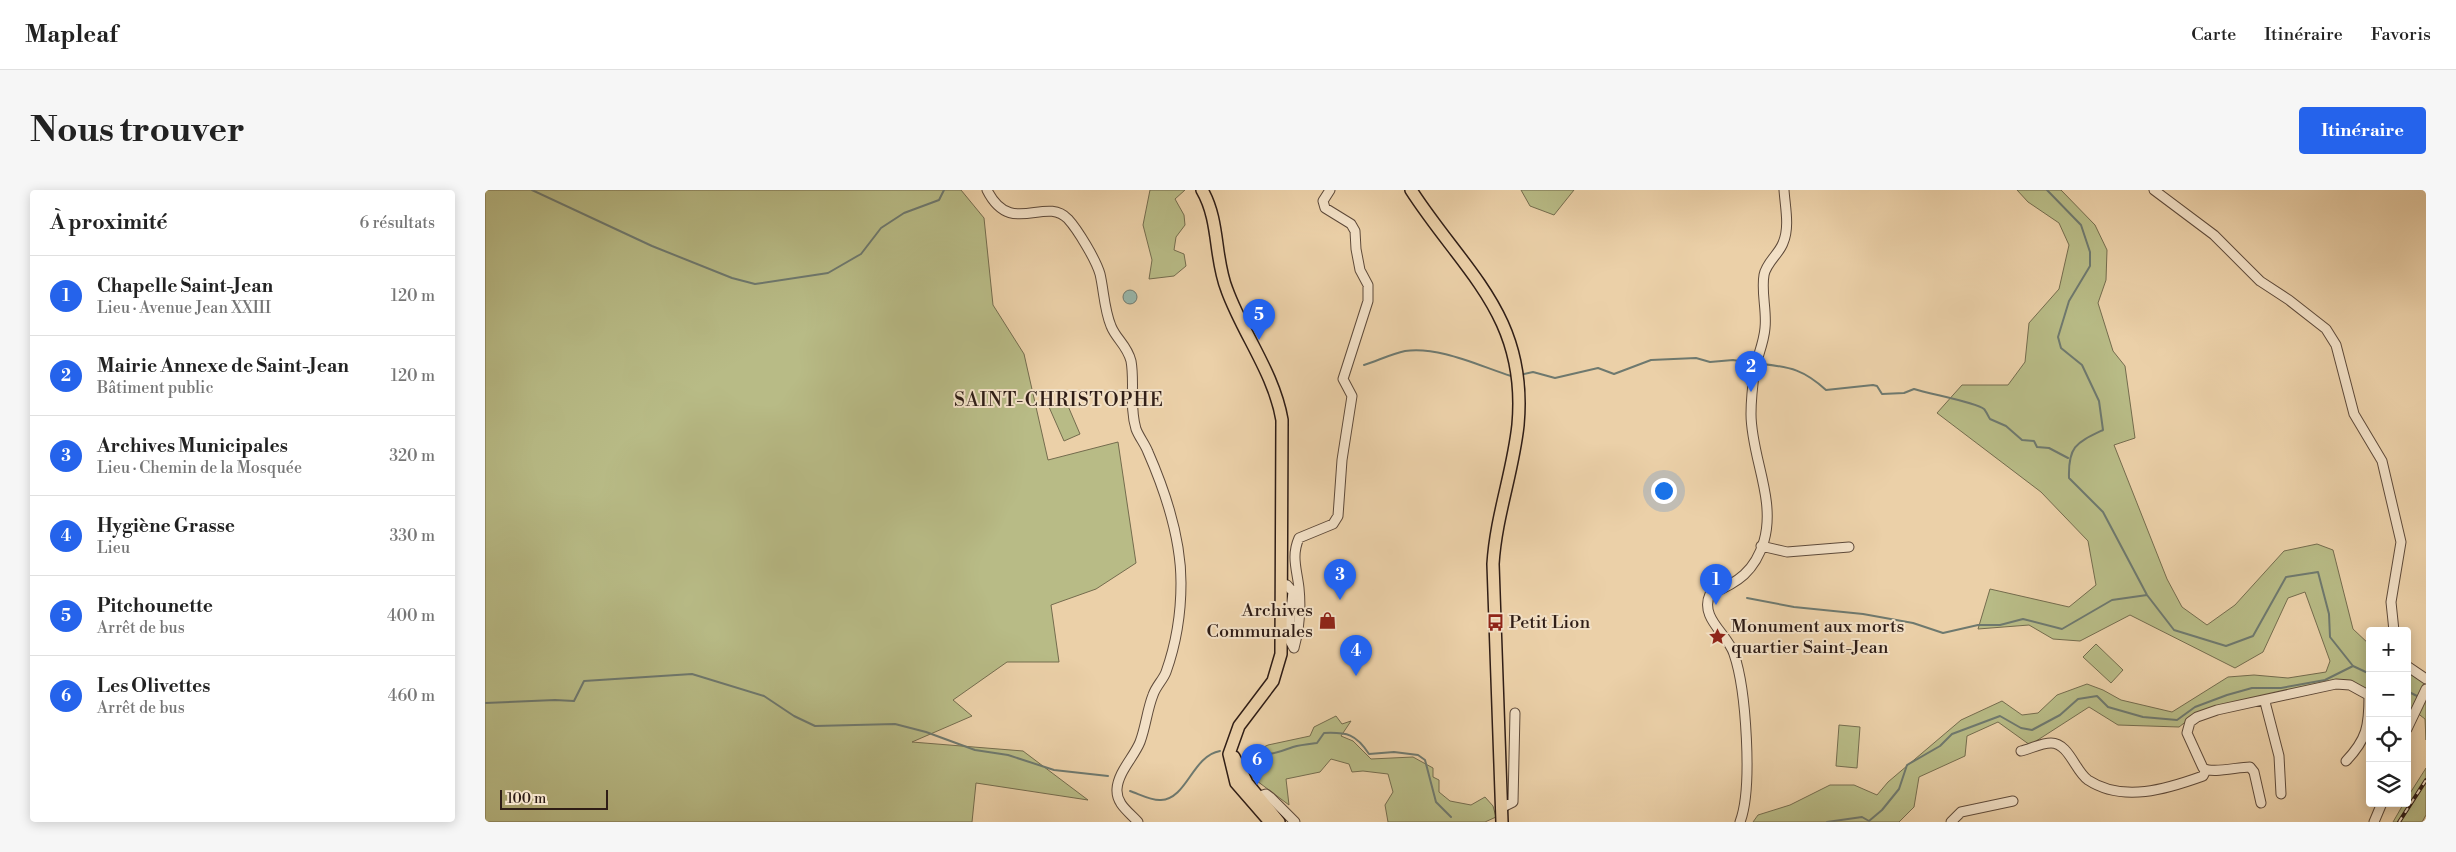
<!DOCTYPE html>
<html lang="fr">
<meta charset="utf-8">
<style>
:root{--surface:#fff;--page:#f6f6f6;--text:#222;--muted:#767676;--line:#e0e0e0;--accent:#2563eb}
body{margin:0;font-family:"Libre Bodoni",serif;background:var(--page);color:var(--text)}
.controls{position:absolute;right:15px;bottom:15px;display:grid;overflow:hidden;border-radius:5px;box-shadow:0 2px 12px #0003}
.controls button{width:45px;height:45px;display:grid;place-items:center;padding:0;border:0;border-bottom:1px solid var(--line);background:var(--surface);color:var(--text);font:25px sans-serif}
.scale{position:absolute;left:15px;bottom:12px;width:108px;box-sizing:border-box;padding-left:5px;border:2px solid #2f1d16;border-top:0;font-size:14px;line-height:18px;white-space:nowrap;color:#2f1d16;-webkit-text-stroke:4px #f2e0c6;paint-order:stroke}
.you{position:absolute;left:1178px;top:300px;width:18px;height:18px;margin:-12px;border:4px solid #fff;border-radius:50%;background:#1a73e8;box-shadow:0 0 0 8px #1a73e833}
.badge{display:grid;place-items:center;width:32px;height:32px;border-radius:50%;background:var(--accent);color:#fff;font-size:16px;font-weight:700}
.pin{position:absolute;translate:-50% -41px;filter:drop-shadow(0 1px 2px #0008)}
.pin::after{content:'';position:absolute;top:26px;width:18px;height:15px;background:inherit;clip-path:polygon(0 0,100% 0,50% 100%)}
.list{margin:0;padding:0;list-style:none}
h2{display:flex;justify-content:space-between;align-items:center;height:65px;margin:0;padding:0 20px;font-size:21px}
h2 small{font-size:16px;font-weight:400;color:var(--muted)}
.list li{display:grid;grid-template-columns:32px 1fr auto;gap:15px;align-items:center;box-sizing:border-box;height:80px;padding:0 20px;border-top:1px solid var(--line)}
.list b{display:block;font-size:19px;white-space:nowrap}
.list p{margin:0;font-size:16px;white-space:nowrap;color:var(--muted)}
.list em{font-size:16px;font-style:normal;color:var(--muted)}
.icon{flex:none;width:28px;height:28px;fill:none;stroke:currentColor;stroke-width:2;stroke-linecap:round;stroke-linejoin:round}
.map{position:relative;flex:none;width:1941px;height:632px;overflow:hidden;border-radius:5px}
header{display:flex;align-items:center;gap:30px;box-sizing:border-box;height:70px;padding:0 25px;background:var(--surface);border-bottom:1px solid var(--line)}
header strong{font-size:24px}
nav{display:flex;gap:28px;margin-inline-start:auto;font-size:18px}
.intro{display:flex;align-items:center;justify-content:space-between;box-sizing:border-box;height:120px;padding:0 30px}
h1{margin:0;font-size:35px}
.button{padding:12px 22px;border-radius:5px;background:var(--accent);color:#fff;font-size:18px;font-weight:700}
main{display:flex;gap:30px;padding:0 30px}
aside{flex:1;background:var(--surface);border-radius:5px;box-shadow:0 2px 12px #0003}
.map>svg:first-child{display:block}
</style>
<header>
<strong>Mapleaf</strong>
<nav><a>Carte</a><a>Itinéraire</a><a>Favoris</a></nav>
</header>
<div class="intro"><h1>Nous trouver</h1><a class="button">Itinéraire</a></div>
<main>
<aside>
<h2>À proximité<small>6 résultats</small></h2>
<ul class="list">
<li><span class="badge">1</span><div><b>Chapelle Saint-Jean</b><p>Lieu · Avenue Jean XXIII</p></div><em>120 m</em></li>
<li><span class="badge">2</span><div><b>Mairie Annexe de Saint-Jean</b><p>Bâtiment public</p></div><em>120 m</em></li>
<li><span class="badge">3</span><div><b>Archives Municipales</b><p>Lieu · Chemin de la Mosquée</p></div><em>320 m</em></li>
<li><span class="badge">4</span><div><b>Hygiène Grasse</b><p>Lieu</p></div><em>330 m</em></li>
<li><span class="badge">5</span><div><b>Pitchounette</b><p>Arrêt de bus</p></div><em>400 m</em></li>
<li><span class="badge">6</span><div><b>Les Olivettes</b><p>Arrêt de bus</p></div><em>460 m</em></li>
</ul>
</aside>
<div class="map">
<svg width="1941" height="632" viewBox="0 0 1941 632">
<rect width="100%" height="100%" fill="#ebd0a8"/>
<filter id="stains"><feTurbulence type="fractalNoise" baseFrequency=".004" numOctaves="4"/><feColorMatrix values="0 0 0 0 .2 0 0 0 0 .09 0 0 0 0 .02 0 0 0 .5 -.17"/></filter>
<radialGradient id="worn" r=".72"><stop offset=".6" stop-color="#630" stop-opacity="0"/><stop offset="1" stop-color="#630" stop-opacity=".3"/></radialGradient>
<path fill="#b8bb86" stroke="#746c4e" d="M0,0H476L499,28L508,115L539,164L563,270L633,252L651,373L611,399L566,415L574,472H522L468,510L487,526L427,552L538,561L603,610L491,593L487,632H0Z
M665,0H700L690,9L699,25L700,35L691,47L689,60L699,64L701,76L689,86L664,89L667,70L658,35Z
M1036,0H1089L1069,25L1045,16Z
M1532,0H1576L1610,35L1622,60L1621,90L1613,113L1628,161L1640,176L1650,248L1629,255L1682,389L1697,417L1722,435L1750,415L1799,361L1832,354L1848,360L1868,439L1885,455V500L1855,490L1707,527L1694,537L1633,535L1604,517L1545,555L1513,532L1482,546L1480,566L1434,587L1429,617L1414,632H1268L1273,625L1305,615L1345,595H1369L1392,605L1403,592L1476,530L1517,511L1537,525L1553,523L1572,505L1602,494L1618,500L1636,510L1687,522L1743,487L1769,485L1803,488L1841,482L1845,471L1820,402L1803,408L1778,462L1750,478L1645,425L1595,451L1568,449L1544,435L1493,439L1505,399L1584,417L1611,395L1603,351L1556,302L1452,223L1477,195H1523L1540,172L1544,133L1574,99L1584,55L1574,33L1543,12Z
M580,209L595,244L579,251L564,217Z
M1611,454L1638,480L1626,493L1598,467Z
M1922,476L1941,483V550L1940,529L1922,515Z
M851,526L857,534L866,531L856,546L868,551L886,569L928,567L948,578V587L954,590V602L965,611L986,615L1000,607L1008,616L1011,627L1000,632H903L900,615L908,602L903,584L878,581L867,582L864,574L846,569L835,582L801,589L804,615L764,585L760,566L783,555L825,546L829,537Z
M1354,535L1375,537L1372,578L1351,576Z
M1941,578V625L1937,632H1908L1919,613H1922V608Z"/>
<path fill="#98b6aa" stroke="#6e796f" d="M638 107a7 7 0 1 1 14 0a7 7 0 1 1-14 0Z"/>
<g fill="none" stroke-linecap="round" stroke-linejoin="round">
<path stroke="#6e796f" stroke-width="2" d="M47,0L167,56L247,88L270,94L343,83L376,64L396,38L419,23L454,10L459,0
M1562,0L1596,35L1605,62V76L1584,111L1573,147L1576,158L1597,175L1614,211L1618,240C1591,253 1583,256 1584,288L1618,322L1662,405L1689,440L1741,456L1768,446L1801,387L1833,382L1844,424L1845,447L1868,476L1885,484
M1277,174C1306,177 1319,180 1341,200L1388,195L1392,196L1397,204L1419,203L1429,199C1444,204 1490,212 1499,219C1501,221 1503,226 1505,229L1521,236L1537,250L1549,251L1552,257L1564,258L1583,268
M879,175C892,171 906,164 920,161C954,156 994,176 1026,186
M1035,185L1048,182L1070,188L1113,178L1129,184L1166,170L1211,168L1225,172L1248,170L1267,173
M1262,408L1309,417L1378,424L1428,433L1458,443L1493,435H1515L1538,429L1577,439L1627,410L1662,405
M1922,501L1934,507
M0,513L70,510L89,511L99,491L207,484L279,506L309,526L330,536L410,534L441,542L490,560L523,565L569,580L623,586
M762,560C782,568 790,563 808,557C815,555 824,554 832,553L839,543C862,542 871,544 884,564L909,562L933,565L940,570L951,612L966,627
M645,601C654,604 667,611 676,610C702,609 707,566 735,561
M1342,632L1377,627L1384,631L1397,620L1414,599L1422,575L1455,556L1467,544L1515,526L1536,538L1547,540L1575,525L1593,509L1612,506L1623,517L1658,527L1692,530L1710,517L1742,505L1767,498H1796L1840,490L1868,476"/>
<defs>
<path id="minor" d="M502,0C526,48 560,5 583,29C593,40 611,70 615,84C619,101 619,119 626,136C631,149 642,155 646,171C650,193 644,216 651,239C654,247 660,254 663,262C681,303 696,348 696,393C696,422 691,454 681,482C678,490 671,496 668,505C662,520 661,536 655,552C649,567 633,582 632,599C631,614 644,622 653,632
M1669,0L1729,45L1775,91L1804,110L1841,139L1851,155L1869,224L1897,271L1916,352L1906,412L1909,441
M1276,356L1302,362L1364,357
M797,394L802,395L808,402L803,447L809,458C814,440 816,417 814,398C812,380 806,366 814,348L848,334L853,326L857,270L867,206L858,189L883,111V95L875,80L871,59L870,41L866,34L840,18L838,11L845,0
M1922,476L1941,489
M1780,512L1794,566L1796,604
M1922,539L1941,499
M1536,561C1545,559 1556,553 1566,553C1584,553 1590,581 1603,590C1638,613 1682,599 1718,586L1721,580
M1861,571C1882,549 1884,536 1884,506
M772,607L781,604L785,607L810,632
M1776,613L1769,582L1765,577C1752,577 1727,584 1718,578L1702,543L1705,532L1712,527L1732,520L1851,494L1865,495L1885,506
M1016,618L1028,612L1030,523
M1255,632C1268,598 1261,499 1249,464C1243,444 1214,428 1225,404C1253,393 1270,381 1279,351C1291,309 1266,266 1266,224C1266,210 1268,192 1270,178C1273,165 1279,152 1280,138C1282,121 1276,102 1279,85C1281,73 1294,64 1298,53C1305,37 1300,16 1299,0
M1466,632L1476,622L1528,611
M1889,632L1897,613"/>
<path id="major" d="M717,0C735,31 729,68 742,100C758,144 789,183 797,230L796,464L788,491L754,536L744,564L751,593L785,632
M926,0C979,82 1043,125 1033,235C1028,282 1011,326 1008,374L1017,632
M749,567L762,593L794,632"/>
</defs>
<use href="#minor" stroke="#5e4a3a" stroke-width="11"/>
<use href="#major" stroke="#2f1d16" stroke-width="14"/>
<use href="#minor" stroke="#f2e0c6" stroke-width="9"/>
<use href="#major" stroke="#ebd0a8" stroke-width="11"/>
<defs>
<path id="rail" d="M1914,632L1941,590"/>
</defs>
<use href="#rail" stroke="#2f1d16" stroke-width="4"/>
<use href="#rail" stroke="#f2e0c6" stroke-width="2" stroke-dasharray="5.5" stroke-linecap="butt"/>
</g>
<defs>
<symbol id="shop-bare" viewBox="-9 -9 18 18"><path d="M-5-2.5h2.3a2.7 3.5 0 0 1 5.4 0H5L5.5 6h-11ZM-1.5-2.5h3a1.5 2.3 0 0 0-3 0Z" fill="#8f2418" stroke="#f2e0c6" stroke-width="2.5" paint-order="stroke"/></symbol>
<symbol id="bus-bare" viewBox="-9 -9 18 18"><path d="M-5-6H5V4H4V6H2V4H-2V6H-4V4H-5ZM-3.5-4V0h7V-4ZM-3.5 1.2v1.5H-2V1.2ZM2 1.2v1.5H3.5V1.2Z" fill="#8f2418" stroke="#f2e0c6" stroke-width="2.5" paint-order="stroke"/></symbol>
<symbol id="sight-bare" viewBox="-9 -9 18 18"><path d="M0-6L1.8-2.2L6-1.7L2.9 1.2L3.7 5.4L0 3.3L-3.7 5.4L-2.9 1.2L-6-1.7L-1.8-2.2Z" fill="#8f2418" stroke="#f2e0c6" stroke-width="2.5" paint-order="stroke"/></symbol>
</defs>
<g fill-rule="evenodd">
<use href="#shop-bare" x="830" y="418" width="25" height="25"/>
<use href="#bus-bare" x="998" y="420" width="25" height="25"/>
<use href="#sight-bare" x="1220" y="434" width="25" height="25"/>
</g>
<g text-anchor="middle" stroke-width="4" stroke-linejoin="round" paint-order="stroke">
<g font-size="18" fill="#2f1d16" stroke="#f2e0c6" text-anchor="start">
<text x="828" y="426" text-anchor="end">Archives<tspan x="828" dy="21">Communales</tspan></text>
<text x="1024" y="438">Petit Lion</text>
<text x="1246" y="442">Monument aux morts<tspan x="1246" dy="21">quartier Saint-Jean</tspan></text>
</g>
<g font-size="19" letter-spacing="1" fill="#2f1d16" stroke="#f2e0c6">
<text x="574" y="216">SAINT-CHRISTOPHE</text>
</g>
</g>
<rect width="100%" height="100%" filter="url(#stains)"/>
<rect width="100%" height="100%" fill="url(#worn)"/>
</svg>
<div class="controls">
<button>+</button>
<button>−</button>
<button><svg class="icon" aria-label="locate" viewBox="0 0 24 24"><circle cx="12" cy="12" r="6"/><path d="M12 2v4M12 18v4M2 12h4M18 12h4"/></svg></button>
<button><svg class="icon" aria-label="layers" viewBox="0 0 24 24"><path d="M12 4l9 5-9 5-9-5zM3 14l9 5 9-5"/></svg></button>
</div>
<div class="scale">100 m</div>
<div class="you"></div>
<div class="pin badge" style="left:1231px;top:415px">1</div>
<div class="pin badge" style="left:1266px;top:202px">2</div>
<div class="pin badge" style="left:855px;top:410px">3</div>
<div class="pin badge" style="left:871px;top:486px">4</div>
<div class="pin badge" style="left:774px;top:150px">5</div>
<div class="pin badge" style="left:772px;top:595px">6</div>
</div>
</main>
